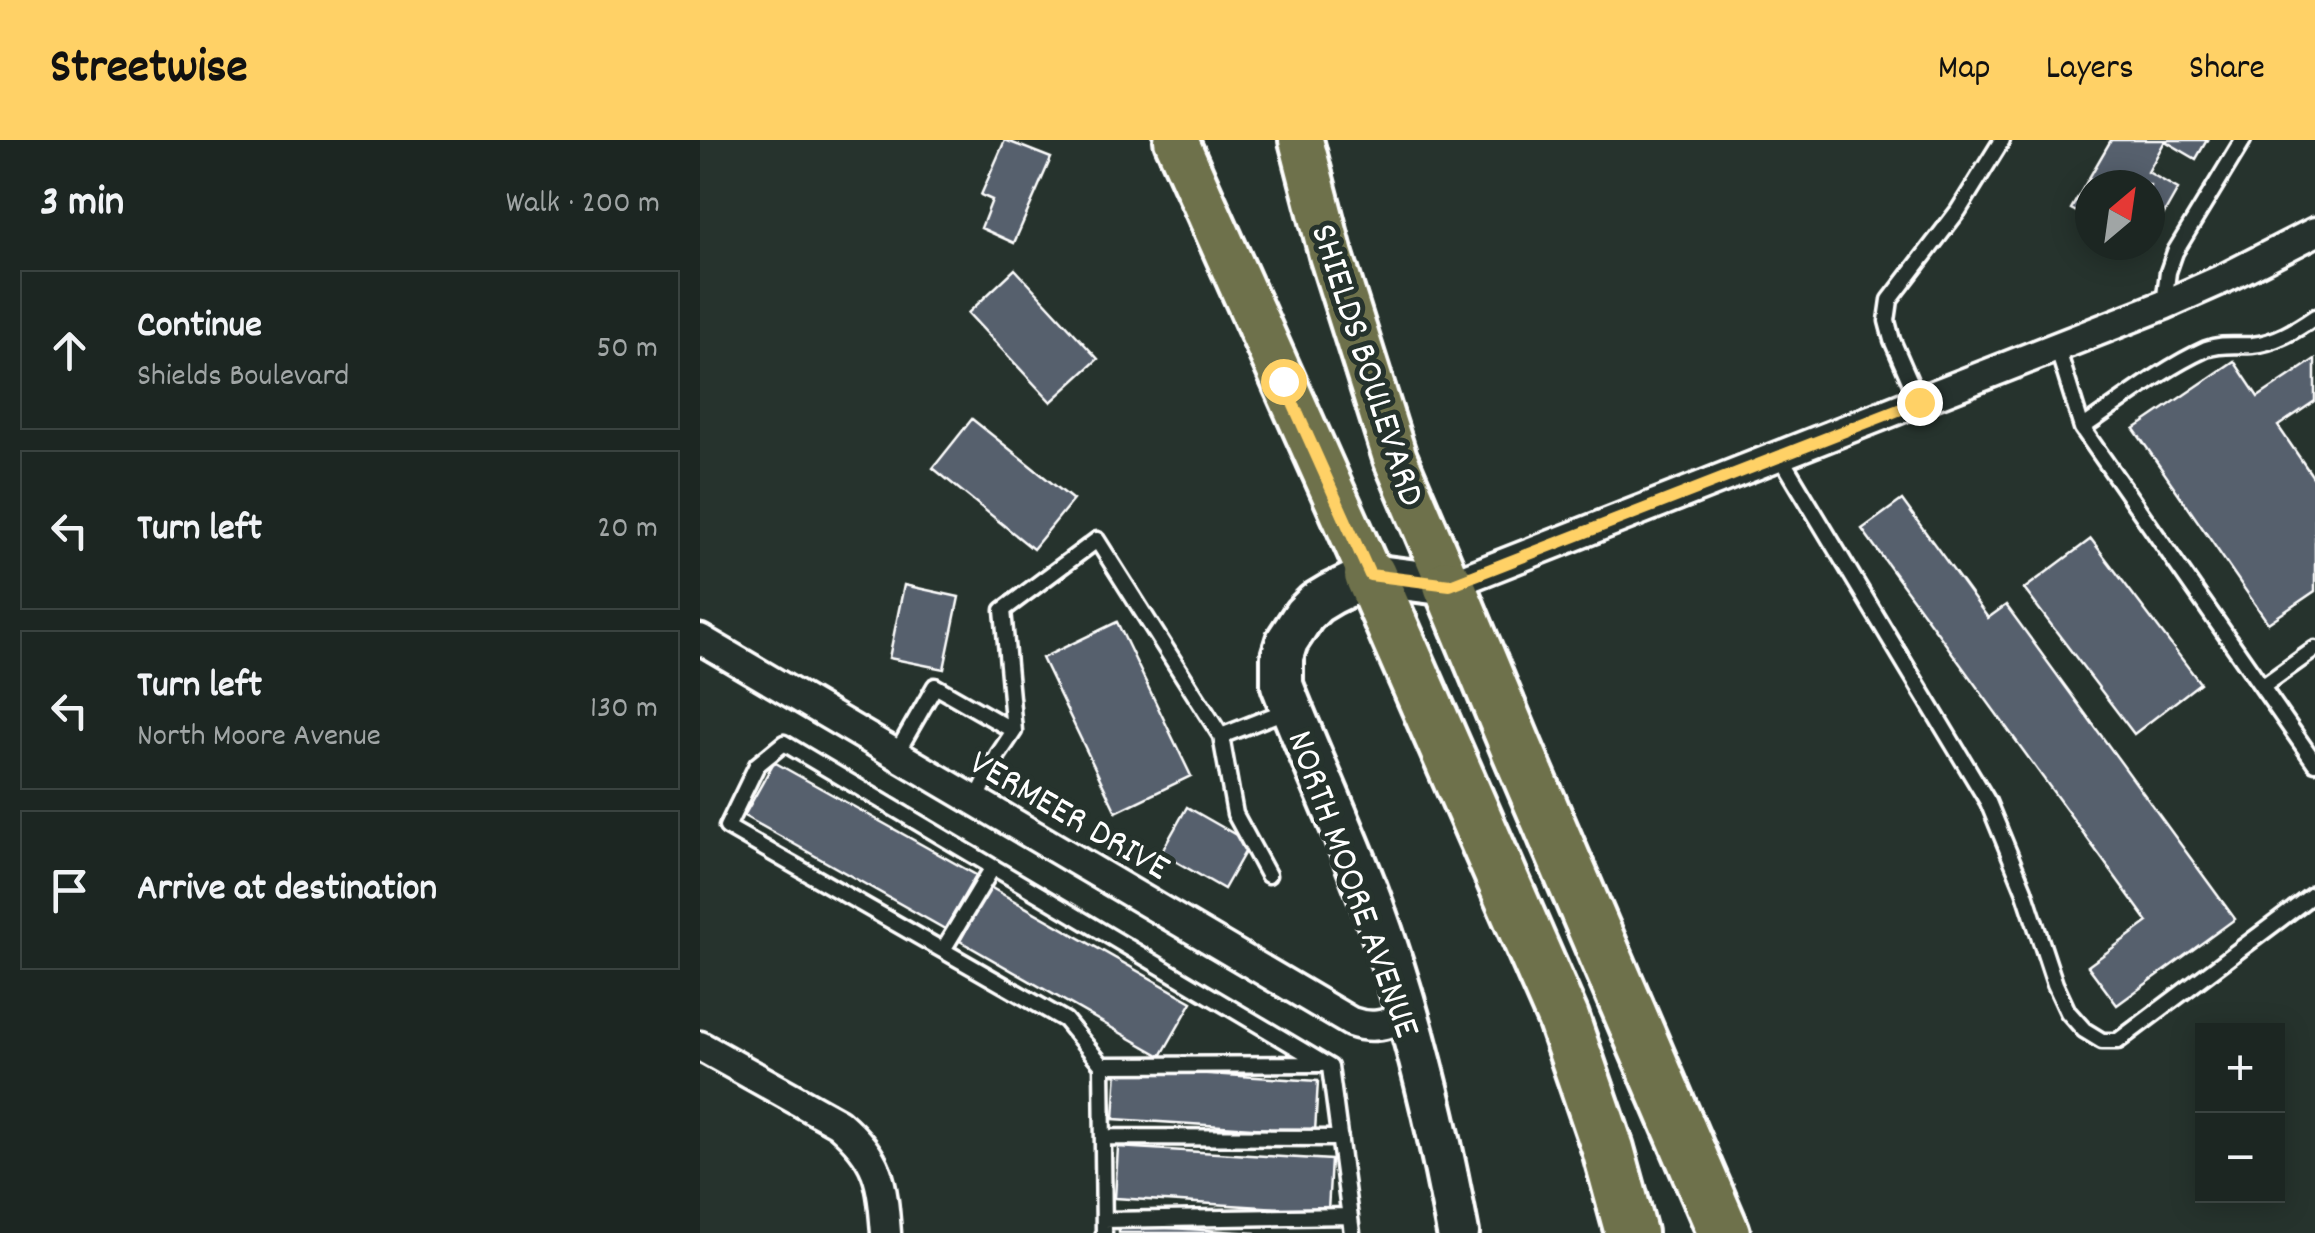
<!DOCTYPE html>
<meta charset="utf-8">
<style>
:root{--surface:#1c2622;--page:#252e2a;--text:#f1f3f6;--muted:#a0a5a5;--line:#3a4340;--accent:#ffd166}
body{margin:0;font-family:Dekko,sans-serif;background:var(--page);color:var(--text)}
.controls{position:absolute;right:30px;bottom:30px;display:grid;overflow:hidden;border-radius:0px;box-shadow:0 5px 25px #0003}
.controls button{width:90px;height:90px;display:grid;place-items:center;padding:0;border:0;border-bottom:2px solid var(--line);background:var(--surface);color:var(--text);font:50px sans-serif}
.compass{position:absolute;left:1375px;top:30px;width:90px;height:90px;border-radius:50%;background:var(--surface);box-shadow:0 5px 25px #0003;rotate:29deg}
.stop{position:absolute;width:30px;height:30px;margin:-22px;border:8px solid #ffd166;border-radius:50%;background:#fff}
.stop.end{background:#ffd166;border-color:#fff;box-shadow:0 2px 10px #0008}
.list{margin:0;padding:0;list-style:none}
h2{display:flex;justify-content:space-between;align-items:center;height:130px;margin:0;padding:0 40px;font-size:42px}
h2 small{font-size:32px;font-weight:400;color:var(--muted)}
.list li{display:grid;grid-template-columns:65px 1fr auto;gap:30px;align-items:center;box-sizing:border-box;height:160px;margin:0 20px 20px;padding:0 20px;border:2px solid var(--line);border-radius:0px}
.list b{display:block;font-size:38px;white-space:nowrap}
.list p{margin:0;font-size:32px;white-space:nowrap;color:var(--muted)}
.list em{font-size:32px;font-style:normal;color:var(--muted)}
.icon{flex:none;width:55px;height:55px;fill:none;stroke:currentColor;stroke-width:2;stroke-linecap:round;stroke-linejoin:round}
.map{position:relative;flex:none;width:1615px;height:1093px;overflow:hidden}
header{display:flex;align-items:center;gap:60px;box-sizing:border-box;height:140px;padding:0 50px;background:var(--accent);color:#111}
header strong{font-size:48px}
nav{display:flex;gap:55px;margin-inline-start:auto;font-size:35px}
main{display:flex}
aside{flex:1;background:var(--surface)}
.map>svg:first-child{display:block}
</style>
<header>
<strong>Streetwise</strong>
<nav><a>Map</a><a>Layers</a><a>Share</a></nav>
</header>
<main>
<aside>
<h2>3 min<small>Walk · 200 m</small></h2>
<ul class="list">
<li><svg class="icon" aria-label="ahead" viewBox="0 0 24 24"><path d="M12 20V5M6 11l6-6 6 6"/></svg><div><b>Continue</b><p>Shields Boulevard</p></div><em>50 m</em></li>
<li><svg class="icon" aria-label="left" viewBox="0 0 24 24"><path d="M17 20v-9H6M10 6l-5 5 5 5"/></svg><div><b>Turn left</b></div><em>20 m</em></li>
<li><svg class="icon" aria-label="left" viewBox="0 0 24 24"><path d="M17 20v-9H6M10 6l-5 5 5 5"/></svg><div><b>Turn left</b><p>North Moore Avenue</p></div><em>130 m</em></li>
<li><svg class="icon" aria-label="arrive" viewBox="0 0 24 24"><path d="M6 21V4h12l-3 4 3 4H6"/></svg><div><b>Arrive at destination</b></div></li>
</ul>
</aside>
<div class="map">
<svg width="1615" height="1093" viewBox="0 0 1615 1093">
<rect width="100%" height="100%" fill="#26332d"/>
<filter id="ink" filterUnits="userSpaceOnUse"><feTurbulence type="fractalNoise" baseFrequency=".01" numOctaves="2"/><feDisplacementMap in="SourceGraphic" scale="20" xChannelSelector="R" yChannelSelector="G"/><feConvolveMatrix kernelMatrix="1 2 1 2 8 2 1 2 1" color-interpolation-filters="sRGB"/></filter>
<g filter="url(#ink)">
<path fill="#56606d" stroke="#fff" stroke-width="2.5" d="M305,0L351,18L314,103L281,88L292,60L281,55Z
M1411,0H1507L1496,19L1465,1L1448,32L1478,49L1452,95L1450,94V45H1390V79L1371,69Z
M315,129L398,219L351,262L268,173Z
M1615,219V261L1578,286L1615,340V451L1568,483L1434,289L1534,221L1558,257Z
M272,279L373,360L333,409L233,328Z
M1202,360L1288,478L1306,465L1535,779L1417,865L1388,826L1448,782L1162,389Z
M1391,399L1500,543L1434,594L1324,449Z
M204,445L259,457L244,529L189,518Z
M417,482L491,636L416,672L342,518Z
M74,622L276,735L245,789L44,676Z
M487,667L550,703L524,749L461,713Z
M290,747L492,862L461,916L260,801Z
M417,928L618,941L615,992L414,979Z
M418,1007L631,1020L628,1071L415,1058Z
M419,1085L556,1093H419Z"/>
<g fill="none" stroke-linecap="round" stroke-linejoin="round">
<defs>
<path id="lane" d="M1464,164L1468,132L1475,112L1543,0
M1357,207L1382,288L1615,623
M1219,262L1192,200L1187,181L1190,160L1258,71L1302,0
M1382,288C1422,261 1462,229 1506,209C1522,203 1536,206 1552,205C1575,203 1596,190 1615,177
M1080,316L1288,662L1324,750L1355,844L1368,872L1384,890L1402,901H1418L1615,753
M1562,547L1615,509
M521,596L535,674L568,735
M196,614L235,546L314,591
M276,661L298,615L314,591L303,470L397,400L521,596L590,569
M243,810L293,727
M402,925L621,924
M403,997L640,998
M404,1080L650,1076
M404,1093L402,925L365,880L27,687L57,625L84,603L630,927L652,1093"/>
<path id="street" d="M749,445L1464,165L1525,138L1615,92
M0,499L651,882C673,890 687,884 708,877
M0,906L138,983C180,1019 182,1041 186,1093"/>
<path id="secondary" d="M749,445L670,435L631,454L616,463L604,475L587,501L582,517V545C610,617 643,686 670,759C710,868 737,979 758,1093"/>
<path id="primary" d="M476,0L670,435
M601,0L631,115L695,318L749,445"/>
<path id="highway" d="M670,435L863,878L908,1009L931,1093
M749,445L817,609L1024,1093"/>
</defs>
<use href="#lane" stroke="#fff" stroke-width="21"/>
<use href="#street" stroke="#fff" stroke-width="35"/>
<use href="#secondary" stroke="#fff" stroke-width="48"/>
<use href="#primary" stroke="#fff" stroke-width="50"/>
<use href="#highway" stroke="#fff" stroke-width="58"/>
<use href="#lane" stroke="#26332d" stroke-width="14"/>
<use href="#street" stroke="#26332d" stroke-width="28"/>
<use href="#secondary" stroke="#26332d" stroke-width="40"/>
<use href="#primary" stroke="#6e714b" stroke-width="42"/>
<use href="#highway" stroke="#6e714b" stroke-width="50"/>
</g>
</g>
<g fill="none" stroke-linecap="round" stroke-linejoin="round" filter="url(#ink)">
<path stroke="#ffd166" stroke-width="12" d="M583,241L670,435L750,445L1219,262"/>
</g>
<g text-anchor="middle" stroke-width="10" stroke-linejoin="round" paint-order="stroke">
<g font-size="38" fill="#fff" stroke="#26332d">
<text transform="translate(670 224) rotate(72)" y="13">SHIELDS BOULEVARD</text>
<text transform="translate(371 673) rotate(30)" y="13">VERMEER DRIVE</text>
<text transform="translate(656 743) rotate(70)" y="13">NORTH MOORE AVENUE</text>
</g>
</g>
</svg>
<div class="controls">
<button>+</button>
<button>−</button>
</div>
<svg class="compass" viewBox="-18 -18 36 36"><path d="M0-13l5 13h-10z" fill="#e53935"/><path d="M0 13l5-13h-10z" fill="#a0a5a5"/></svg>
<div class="stop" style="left:583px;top:241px"></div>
<div class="stop end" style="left:1219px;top:262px"></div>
</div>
</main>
